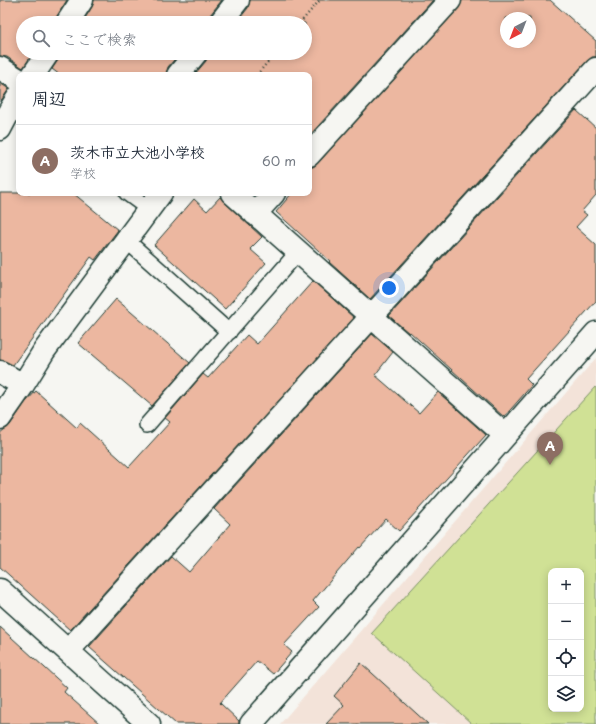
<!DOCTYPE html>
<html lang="ja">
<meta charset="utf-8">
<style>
:root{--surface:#fff;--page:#f2f2f3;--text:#1f2937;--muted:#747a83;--line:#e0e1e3;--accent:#1f6fb2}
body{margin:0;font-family:"Playpen Sans","Klee One",sans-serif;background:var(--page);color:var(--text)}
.controls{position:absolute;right:12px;bottom:12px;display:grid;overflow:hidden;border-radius:8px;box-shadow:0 2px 10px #0003}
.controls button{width:36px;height:36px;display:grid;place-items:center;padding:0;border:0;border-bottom:1px solid var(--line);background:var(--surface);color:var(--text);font:20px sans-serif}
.compass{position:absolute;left:500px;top:12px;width:36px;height:36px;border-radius:50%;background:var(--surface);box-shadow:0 2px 10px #0003;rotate:222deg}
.you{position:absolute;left:389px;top:288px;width:14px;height:14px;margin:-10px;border:3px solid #fff;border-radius:50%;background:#1a73e8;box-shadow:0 0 0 6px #1a73e833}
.badge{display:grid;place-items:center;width:26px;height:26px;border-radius:50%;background:var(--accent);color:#fff;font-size:13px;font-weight:700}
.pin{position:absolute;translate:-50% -33px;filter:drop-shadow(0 1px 2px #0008)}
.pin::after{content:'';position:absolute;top:21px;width:14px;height:12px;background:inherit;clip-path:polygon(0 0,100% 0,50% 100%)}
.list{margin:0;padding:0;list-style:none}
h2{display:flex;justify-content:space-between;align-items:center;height:52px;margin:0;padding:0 16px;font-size:17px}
h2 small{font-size:13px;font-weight:400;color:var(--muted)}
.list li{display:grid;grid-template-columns:26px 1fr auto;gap:12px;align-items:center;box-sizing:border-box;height:72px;padding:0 16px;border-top:1px solid var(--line)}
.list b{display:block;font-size:15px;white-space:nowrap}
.list p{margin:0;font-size:13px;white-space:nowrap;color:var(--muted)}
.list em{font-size:13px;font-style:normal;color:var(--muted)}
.icon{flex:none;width:22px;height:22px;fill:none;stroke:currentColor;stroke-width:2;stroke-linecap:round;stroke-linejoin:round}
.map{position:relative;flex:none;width:596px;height:724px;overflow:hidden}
.search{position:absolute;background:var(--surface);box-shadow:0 2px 10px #0003;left:16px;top:16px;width:296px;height:44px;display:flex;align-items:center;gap:10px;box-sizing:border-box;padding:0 14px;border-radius:22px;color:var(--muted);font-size:15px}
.panel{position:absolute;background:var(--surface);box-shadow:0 2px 10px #0003;left:16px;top:72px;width:296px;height:124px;border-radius:8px}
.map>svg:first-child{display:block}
</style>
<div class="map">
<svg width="596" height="724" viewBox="0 0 596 724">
<rect width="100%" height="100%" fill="#f6f6f2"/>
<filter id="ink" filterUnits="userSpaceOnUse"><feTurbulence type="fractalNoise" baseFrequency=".025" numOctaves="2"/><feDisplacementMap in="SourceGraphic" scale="8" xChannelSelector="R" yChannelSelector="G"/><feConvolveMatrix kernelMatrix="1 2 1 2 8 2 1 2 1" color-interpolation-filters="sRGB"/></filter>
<g filter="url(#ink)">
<path fill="#f3e3d9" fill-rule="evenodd" d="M596,358V724H280ZM551,571H581V709H551Z"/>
<path fill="#d0e195" stroke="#788f64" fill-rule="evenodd" d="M595,387L596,388V724H472L372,633ZM551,571H581V709H551Z"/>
<path fill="#ecb7a0" stroke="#1f3d34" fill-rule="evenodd" d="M0,0H67L57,16L55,23H23V53H33L23,68L7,57L0,56Z
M94,0H222L210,15L208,23H82L92,7Z
M250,0H433L309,136V75H194L206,61L208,53H305V23H236L248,8Z
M462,0H550L596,41V57H592L587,61L370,299L329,262L330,261L276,212L292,193H309V167H313L318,163L459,8ZM506,18H530V42H506Z
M60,53H180L168,67L166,75H60L52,69L58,60Z
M0,83L9,89L0,102Z
M576,110L596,128V195L582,211L587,215L576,227L596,245V301L526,379L532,385L504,417L410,332L409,333L389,316Z
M0,193H73L118,230L95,260L91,257L13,365L0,360Z
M220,197L224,202L262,237L250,249L266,263L225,309L154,245L194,199L207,211Z
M313,281L354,318L70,630L0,567V433L10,425L25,403L36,391L77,428L80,423L129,467L170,422L165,418L203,374L208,378L247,335L257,344Z
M116,299L190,363L152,406L78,343Z
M372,334L393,352L375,375L419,413L438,392L486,435L399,531L386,519L360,548L359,547L313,601L319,607L284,645L292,652L273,674L257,661L220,703L239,721V724H176L89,647L171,556L189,572L230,524L214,509Z
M0,627L67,688L64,692L100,724H0Z
M361,663L428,724H326L344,705L334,696Z"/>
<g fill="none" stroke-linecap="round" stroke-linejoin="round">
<defs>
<path id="service" d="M127,193L149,209
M126,240L229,332
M147,425L298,252"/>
<path id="minor" d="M67,23L82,0
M220,23L238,0
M0,68L19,80
M33,75L48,53
M178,75L196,53
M0,129L10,110L19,96
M309,155L450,0
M232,193L505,435
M255,214L274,193
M0,372L23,385
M0,418L23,385L44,351L161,193
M0,590L149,724
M68,651L596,69
M251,724L596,333"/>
</defs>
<use href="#service" stroke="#1f3d34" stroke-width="18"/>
<use href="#minor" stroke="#1f3d34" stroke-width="25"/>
<path stroke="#1f3d34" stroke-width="2.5" stroke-dasharray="1 3" stroke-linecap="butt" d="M300,23L320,0
M257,75L275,53"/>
<use href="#service" stroke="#f6f6f2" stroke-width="15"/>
<use href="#minor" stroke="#f6f6f2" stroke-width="22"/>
</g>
</g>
</svg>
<div class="controls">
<button>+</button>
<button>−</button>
<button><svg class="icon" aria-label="locate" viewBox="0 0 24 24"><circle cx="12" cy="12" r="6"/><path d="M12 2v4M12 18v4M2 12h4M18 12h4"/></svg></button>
<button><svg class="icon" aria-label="layers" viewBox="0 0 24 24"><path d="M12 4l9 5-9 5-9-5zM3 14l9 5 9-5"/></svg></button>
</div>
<svg class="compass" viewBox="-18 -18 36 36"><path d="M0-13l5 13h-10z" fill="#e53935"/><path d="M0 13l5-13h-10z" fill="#747a83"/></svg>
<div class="you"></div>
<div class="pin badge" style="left:550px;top:465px;background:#8d6e63">A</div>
<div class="search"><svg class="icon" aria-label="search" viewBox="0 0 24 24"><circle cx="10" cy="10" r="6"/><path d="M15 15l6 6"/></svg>ここで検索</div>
<section class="panel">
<h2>周辺<small></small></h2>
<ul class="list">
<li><span class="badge" style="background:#8d6e63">A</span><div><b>茨木市立大池小学校</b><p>学校</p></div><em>60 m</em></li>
</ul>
</section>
</div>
